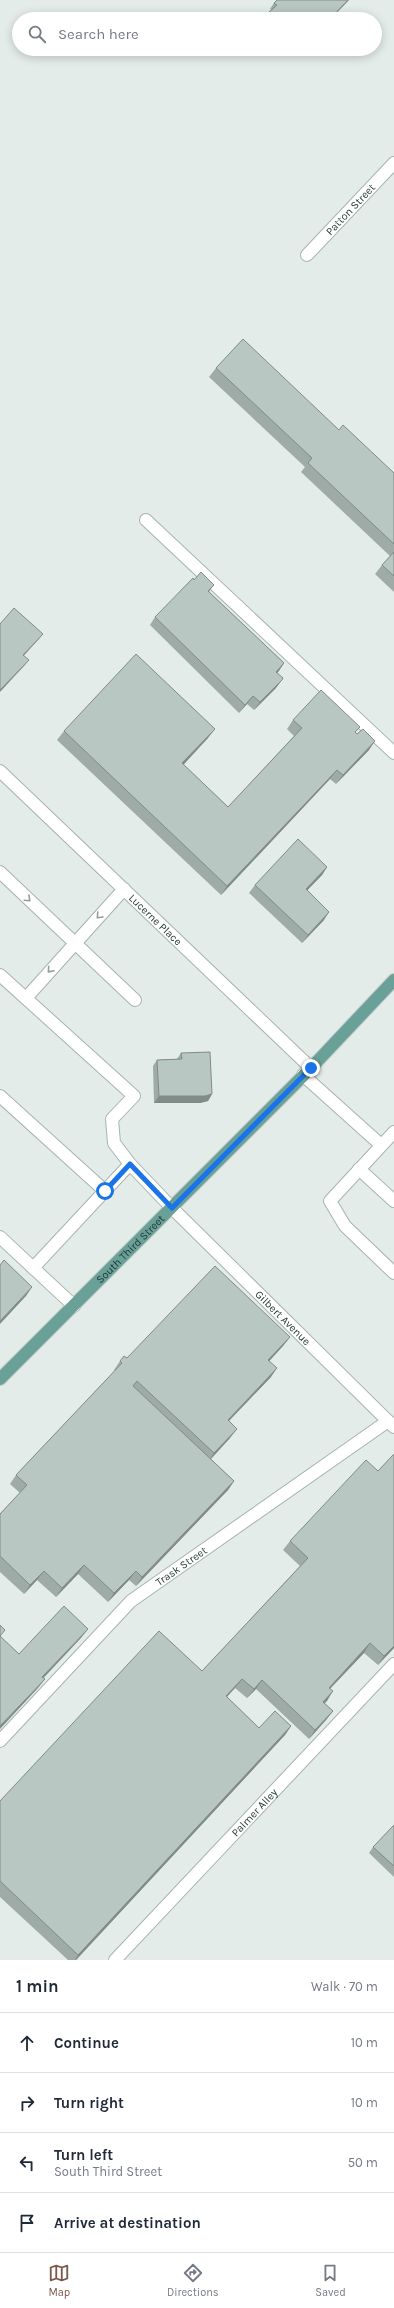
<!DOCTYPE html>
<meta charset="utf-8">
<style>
:root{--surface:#fff;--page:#f6f6f7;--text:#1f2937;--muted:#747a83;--line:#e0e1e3;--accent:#7c5849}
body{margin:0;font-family:Karla,sans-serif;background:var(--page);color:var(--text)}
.stop{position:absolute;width:12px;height:12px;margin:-9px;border:3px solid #1a73e8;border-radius:50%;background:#fff}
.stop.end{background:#1a73e8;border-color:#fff;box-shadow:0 1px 4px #0008}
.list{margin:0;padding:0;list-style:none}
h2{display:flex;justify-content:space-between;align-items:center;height:52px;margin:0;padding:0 16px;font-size:17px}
h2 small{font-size:13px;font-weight:400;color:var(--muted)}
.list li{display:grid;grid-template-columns:26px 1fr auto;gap:12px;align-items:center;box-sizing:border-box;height:60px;padding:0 16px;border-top:1px solid var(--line)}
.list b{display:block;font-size:15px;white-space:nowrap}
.list p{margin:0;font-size:13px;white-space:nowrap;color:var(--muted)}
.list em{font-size:13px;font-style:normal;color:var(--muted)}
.icon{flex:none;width:22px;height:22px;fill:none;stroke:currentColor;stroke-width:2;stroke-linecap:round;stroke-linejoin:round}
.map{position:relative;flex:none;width:394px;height:1960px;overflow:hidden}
.search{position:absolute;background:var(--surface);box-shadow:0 2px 10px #0003;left:12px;right:12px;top:12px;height:44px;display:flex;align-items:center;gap:10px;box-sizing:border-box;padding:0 14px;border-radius:22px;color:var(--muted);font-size:15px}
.sheet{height:292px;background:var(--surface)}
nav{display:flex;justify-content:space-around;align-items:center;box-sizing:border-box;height:56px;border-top:1px solid var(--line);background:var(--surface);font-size:11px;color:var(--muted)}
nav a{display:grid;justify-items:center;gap:2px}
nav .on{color:var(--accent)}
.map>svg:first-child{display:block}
</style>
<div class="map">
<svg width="394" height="1960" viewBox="0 0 394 1960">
<rect width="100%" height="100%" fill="#e3ece9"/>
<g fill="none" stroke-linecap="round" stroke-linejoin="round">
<defs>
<g id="lane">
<path d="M146,520L394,753"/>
<path d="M0,872L135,1000"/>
<path d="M0,975L134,1096L112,1119L114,1143L130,1164L172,1208"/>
<path d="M26,998L124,889"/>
<path d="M303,1075L381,1145"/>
<path d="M0,1096L105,1191"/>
<path d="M394,1132L330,1201L345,1226L394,1273"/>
<path d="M359,1169L394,1201"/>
<path d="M0,1237L74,1306"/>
<path d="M33,1268L130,1164"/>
<path id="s1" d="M115,1960L394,1664"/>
</g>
<g id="street">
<path id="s2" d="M307,255L394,163"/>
<path id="s3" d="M0,771L311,1068"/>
<path id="s4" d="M172,1208L394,1427"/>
<path id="s5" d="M0,1741L131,1601L388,1421"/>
</g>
<g id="primary">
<path id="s6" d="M0,1379L311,1068L394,980"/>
</g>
</defs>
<use href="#lane" stroke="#a6b4b0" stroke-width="14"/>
<use href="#street" stroke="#a6b4b0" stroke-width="14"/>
<use href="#primary" stroke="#c1c9c7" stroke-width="14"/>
<use href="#lane" stroke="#fff" stroke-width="12"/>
<use href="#street" stroke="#fff" stroke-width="12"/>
<use href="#primary" stroke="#69a098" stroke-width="12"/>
</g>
<path fill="#9eaba7" d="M274,3L331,19H264L272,10L270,9Z
M298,49H303L301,52Z
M216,368L339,430L394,473V592L375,574L382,565L390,556L301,472L305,467L209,377Z
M194,580L214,585L209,592L284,663L277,673L276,688L254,710L247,704L239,713L150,625L155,617Z
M293,720L356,733L369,750L336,784L330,779L221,895L57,740L64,731L208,738L183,764L228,807L294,736L287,729Z
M327,867L322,875L307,890L324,920L302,943L249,893L255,885Z
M181,1053L212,1094L208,1101L200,1103H154L153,1066L157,1060L177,1059Z
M290,1337L283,1346L269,1361L271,1377L229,1421L230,1438L211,1459L234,1481L228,1490L136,1586L129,1580L108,1602L78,1574L56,1597L37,1580L24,1594L0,1572V1514L20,1493L10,1484L16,1475L115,1371L114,1370L120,1361L127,1358Z
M394,1454V1648L378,1665L364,1653L330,1689L327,1701L324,1703L333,1711L326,1720L309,1739L256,1689L247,1698L235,1688L227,1697L259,1728L291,1726L285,1735L76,1960H68L0,1897V1801L202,1671L300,1566L283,1550L290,1541L378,1471Z
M394,1825V1877L369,1853L373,1847Z"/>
<path fill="#818b88" d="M348,0H349L331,19H330Z
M43,634L38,640L19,661L23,655Z
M29,660L24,666L0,692V690Z
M284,663L279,671L271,680L276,672Z
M282,680L276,688L254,710L260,702Z
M253,696L247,704L239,713L245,705Z
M215,729L208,738L176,773L182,763Z
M375,741L369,750L336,784L343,775Z
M337,770L330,779L221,895L227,886Z
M327,867L322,875L300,898L306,889Z
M329,912L324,920L302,943L308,935Z
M212,1094L208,1101L200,1103H154L159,1096Z
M32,1287L26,1296L0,1324V1321Z
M290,1337L283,1346L262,1369L268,1360Z
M277,1368L271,1377L221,1429L228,1420Z
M237,1429L230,1438L208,1462L214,1453Z
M234,1481L228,1490L136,1586L142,1577Z
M84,1565L78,1574L56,1597L62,1588Z
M44,1571L37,1580L24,1594L30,1585Z
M136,1571L129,1580L108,1602L114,1593Z
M88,1629L81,1638L36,1686L42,1677Z
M370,1643L364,1653L322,1697L329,1688Z
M394,1646V1648L378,1665L384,1656Z
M45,1679L38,1688L0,1729V1726Z
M242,1679L235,1688L219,1705L226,1696Z
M262,1680L256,1689L247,1698L254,1689Z
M333,1691L327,1701L317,1711L323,1702Z
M333,1711L326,1720L309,1739L315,1730Z
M291,1726L285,1735L76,1960H75L78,1955Z"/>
<path fill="#b8c7c2" stroke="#818b88" d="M277,0H348L330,19H274L268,13L277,5L274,3Z
M243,339L339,430L343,425L394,473V544L308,463L312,458L216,368Z
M394,552V576L382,565Z
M201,572L214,585L208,591L284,663L276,672L283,678L282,680L260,702L253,696L245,705L155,617L193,578L194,580Z
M14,608L43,634L23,655L29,660L0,690V624Z
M136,654L215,729L182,763L228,807L302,728L293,720L321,690L360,727L355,732L357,734L363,729L375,741L343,775L337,770L227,886L64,731Z
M298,839L327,867L306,889L329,912L308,935L255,885Z
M210,1052L212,1094L205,1096H159L157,1060L182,1059L181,1053Z
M4,1260L32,1287L0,1321V1265Z
M215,1266L290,1337L268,1360L277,1368L228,1420L237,1429L214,1453L137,1381L133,1386L234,1481L142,1577L136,1571L114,1593L84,1565L62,1588L44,1571L30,1585L0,1556V1514L27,1485L16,1475L122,1363L120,1361L124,1356L127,1358Z
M394,1454V1646L384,1656L370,1643L329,1688L333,1691L323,1702L333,1711L315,1730L262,1680L254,1689L242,1679L226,1696L259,1728L275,1711L291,1726L78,1955L0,1881V1801L159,1631L202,1671L308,1558L290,1541L366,1460L378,1471Z
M64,1606L88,1629L42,1677L45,1679L0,1726V1636L19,1654Z
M0,1625L5,1630L0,1636Z
M394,1825V1866L373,1847Z"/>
<defs><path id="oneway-chevron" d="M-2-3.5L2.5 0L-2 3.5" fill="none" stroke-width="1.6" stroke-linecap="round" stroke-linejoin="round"/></defs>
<g stroke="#919e9c">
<use href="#oneway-chevron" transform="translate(28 899) rotate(43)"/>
<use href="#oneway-chevron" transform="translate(99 916) rotate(133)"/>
<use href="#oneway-chevron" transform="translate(50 970) rotate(131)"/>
</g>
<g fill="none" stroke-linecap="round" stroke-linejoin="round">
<path stroke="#1a73e8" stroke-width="5" d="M105,1191L130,1164L172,1208L311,1068"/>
</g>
<g text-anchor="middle" stroke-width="3" stroke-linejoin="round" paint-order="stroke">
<g font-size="11" fill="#233d38" stroke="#f3f9f6">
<text dy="4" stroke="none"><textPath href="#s2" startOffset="63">Patton Street</textPath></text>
<text dy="4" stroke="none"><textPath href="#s3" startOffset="215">Lucerne Place</textPath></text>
<text dy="4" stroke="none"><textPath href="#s6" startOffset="184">South Third Street</textPath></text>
<text dy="4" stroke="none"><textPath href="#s4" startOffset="156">Gilbert Avenue</textPath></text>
<text dy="4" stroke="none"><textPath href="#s5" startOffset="253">Trask Street</textPath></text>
<text dy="4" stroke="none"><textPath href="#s1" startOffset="203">Palmer Alley</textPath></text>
</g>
</g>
</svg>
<div class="stop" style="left:105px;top:1191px"></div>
<div class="stop end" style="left:311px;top:1068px"></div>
<div class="search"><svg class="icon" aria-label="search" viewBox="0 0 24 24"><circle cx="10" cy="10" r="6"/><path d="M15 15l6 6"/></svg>Search here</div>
</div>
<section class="sheet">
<h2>1 min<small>Walk · 70 m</small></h2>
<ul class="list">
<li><svg class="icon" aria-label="ahead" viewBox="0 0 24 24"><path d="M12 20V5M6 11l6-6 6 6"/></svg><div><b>Continue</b></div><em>10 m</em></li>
<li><svg class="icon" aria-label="right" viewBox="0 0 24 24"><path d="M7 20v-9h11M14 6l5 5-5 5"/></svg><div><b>Turn right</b></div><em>10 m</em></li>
<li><svg class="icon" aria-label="left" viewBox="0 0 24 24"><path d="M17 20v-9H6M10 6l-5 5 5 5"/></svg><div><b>Turn left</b><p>South Third Street</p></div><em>50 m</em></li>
<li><svg class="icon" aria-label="arrive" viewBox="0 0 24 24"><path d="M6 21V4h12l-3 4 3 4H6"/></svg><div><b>Arrive at destination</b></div></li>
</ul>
</section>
<nav>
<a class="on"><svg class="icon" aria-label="map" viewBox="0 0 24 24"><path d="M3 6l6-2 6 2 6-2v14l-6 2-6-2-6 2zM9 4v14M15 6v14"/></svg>Map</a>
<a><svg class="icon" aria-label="directions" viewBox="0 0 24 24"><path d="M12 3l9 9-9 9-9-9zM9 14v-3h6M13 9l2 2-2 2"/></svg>Directions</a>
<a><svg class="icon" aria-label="saved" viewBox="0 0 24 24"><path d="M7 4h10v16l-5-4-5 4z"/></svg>Saved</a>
</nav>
